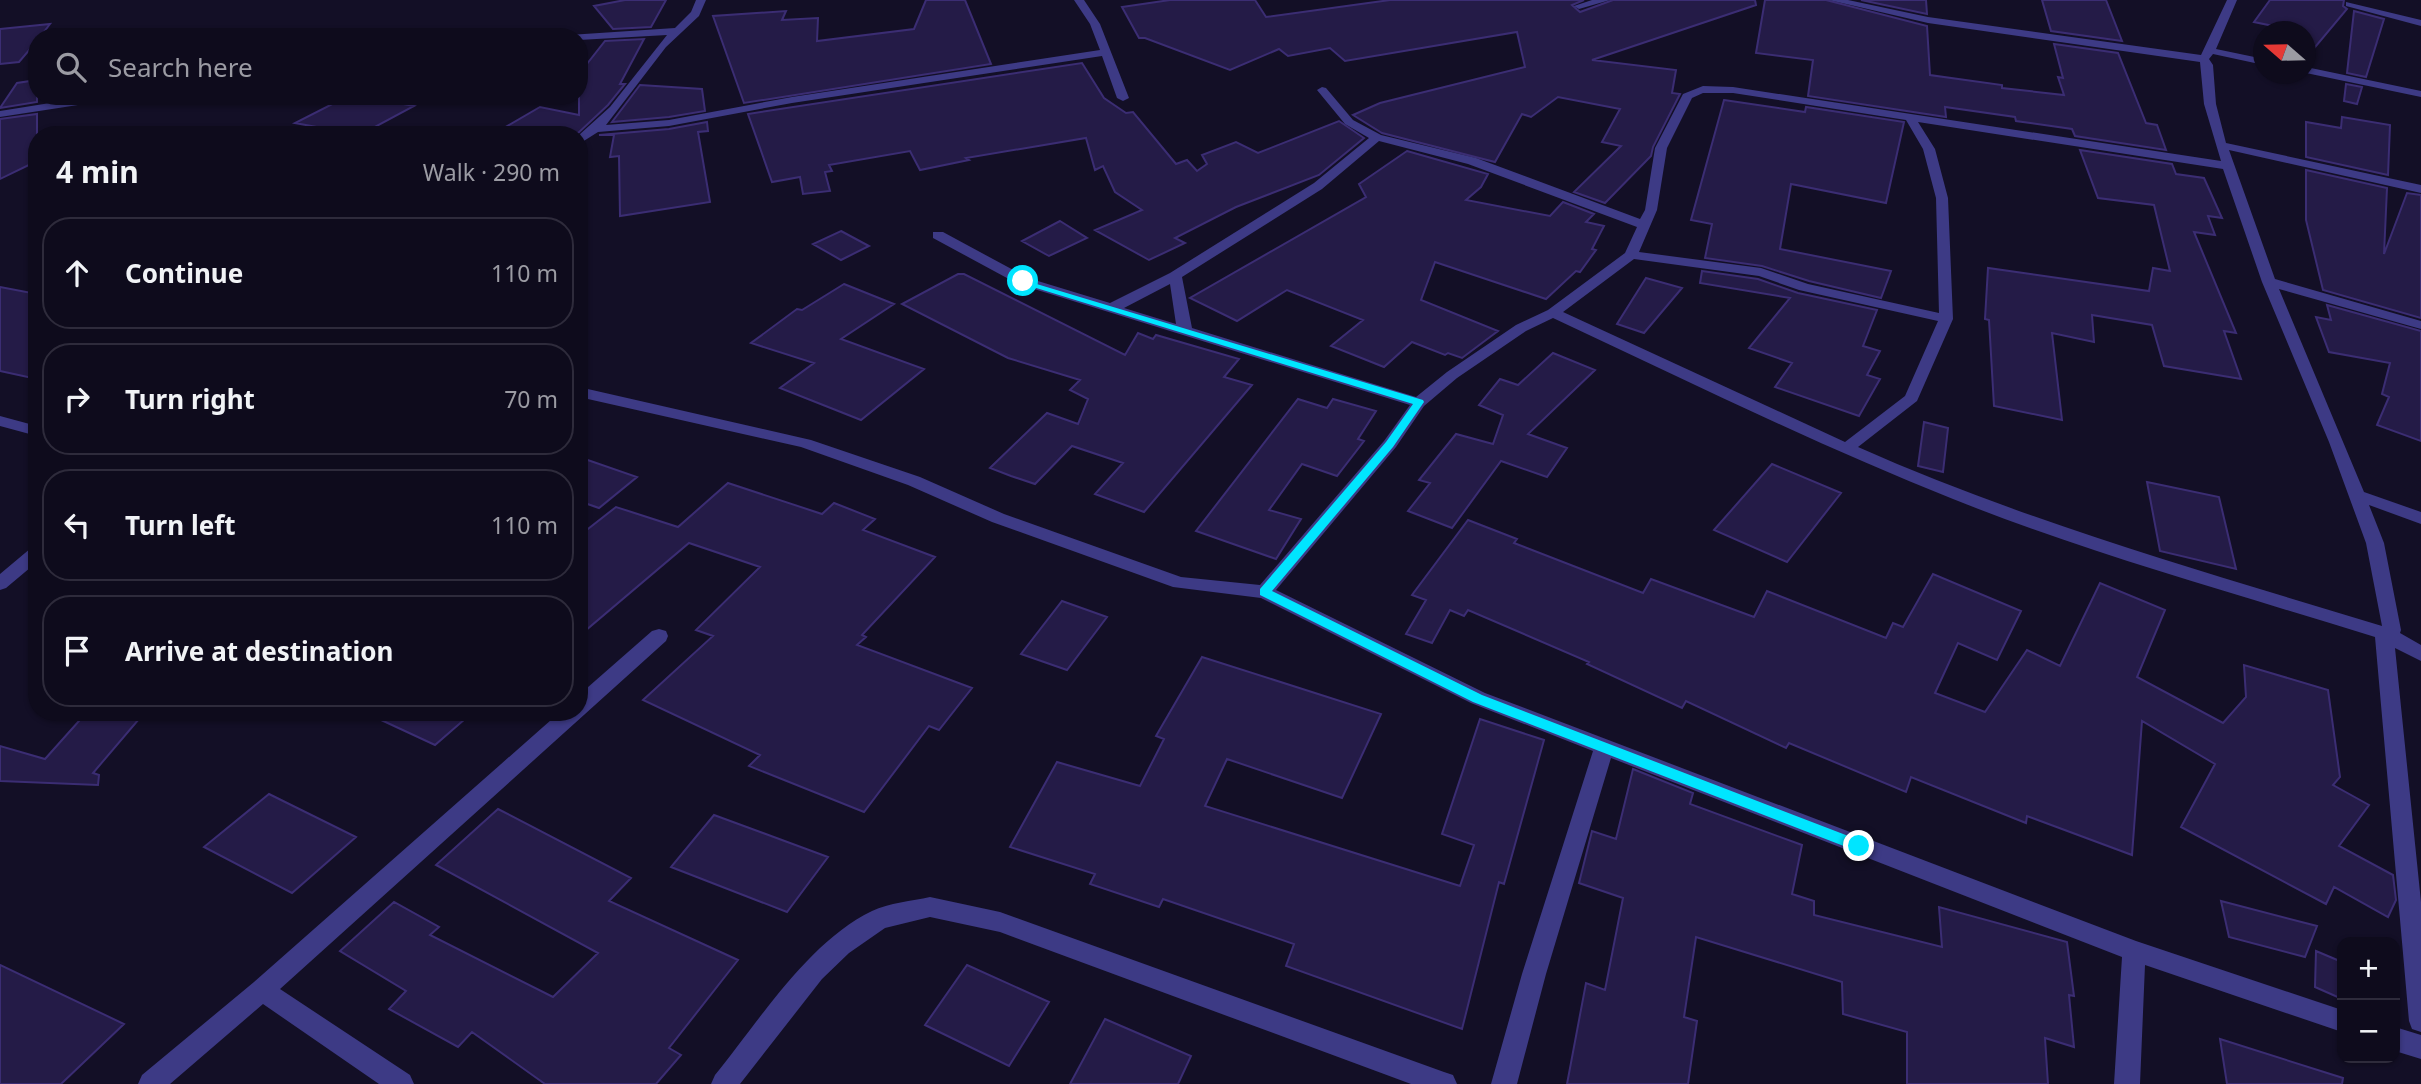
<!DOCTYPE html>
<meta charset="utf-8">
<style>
:root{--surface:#0e0b1c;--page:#1c1929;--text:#f1f3f6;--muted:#9b9ba3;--line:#2e2b3b}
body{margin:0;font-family:"Noto Sans",sans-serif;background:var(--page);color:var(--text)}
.controls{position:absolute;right:21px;bottom:21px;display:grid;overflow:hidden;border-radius:14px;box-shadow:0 2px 5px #0004}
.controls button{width:63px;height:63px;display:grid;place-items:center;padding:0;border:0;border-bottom:2px solid var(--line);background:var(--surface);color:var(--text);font:35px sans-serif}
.compass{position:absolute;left:2253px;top:21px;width:63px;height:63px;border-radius:50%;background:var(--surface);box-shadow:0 2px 5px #0004;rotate:290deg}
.stop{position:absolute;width:21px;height:21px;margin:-16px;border:5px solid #00e5ff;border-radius:50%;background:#fff}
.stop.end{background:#00e5ff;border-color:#fff;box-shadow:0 2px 7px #0008}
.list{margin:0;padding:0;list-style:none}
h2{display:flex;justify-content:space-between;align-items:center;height:91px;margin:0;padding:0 28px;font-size:30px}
h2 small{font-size:23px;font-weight:400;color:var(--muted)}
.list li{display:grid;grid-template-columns:46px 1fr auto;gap:21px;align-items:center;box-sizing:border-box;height:112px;margin:0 14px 14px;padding:0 14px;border:2px solid var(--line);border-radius:28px}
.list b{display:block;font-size:26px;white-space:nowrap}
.list em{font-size:23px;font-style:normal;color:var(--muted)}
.icon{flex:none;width:38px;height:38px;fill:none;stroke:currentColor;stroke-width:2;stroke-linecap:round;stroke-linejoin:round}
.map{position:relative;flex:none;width:2421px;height:1084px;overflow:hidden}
.search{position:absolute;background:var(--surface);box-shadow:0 2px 5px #0004;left:28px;top:28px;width:560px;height:77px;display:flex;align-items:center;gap:18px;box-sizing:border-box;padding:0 24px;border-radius:28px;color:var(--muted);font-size:26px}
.panel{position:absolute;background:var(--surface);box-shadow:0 2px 5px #0004;left:28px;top:126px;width:560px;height:595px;border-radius:28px}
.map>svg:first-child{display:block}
</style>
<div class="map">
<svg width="2421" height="1084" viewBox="0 0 2421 1084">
<rect width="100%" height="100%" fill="#130f26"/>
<path fill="#241b47" stroke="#3b2d73" stroke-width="2" d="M625,0H666L651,27L613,29L594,6Z
M926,0H965L991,64L744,103L713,16L786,11L782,20L818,18L817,41L914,29Z
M1170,0H1255L1266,17L1390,0H1584L1572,5L1580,12L1613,0H1755L1756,5L1592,60L1676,70L1672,93L1680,94L1653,147L1651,156L1605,203L1574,192L1621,146L1602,142L1620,109L1558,97L1531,117L1522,114L1495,162L1382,133L1353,115L1380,103L1525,67L1517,32L1345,61L1330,48L1288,56L1279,49L1230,70L1145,38H1139L1122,7Z
M1765,0H1826L1927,26L1930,75L2002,85V88L2064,95L2058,77L2063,78L2054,44L2118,53L2146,123L2157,125L2166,150L2075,136L2072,129L2016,121L2015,117L1945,107L1946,117L1808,96L1813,60L1756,53Z
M1861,0H1926L1927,14Z
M2042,0H2106L2122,41L2051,31Z
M2270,0H2344L2343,6L2347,9L2306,58V32H2274L2278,27L2254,22Z
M2354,11L2384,19L2366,77L2347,73Z
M50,24L40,37H37V41L19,62L0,64V29Z
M644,39L620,84H625L608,105L576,135H492L540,107L579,115V74L605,41Z
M1082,63L1104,98L1126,113L1133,112L1176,164L1187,160L1197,171L1207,164L1202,155L1236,142L1258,153L1339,121L1364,138L1319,175L1236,207L1175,238L1185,243L1149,260L1095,230L1142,210L1115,192L1103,166L1095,170L1086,138L966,158L969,160L920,170L910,151L829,165L832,171L825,172L830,191L803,194L800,177L772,182L748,114Z
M37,80V102L0,108L17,83Z
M2346,84L2362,87L2357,104L2344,101Z
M640,85L702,89L705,111L669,117L612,122Z
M348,96H361L414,106L360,135L295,123Z
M1724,100L1805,112L1806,107L1904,122L1886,203L1791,184L1780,249L1891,271L1881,298L1809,281L1762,266L1705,258L1712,224L1691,220Z
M37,114V161L0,179V119Z
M2342,117L2390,125L2388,175L2306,157V122L2341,128Z
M707,122L708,131L698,132L710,202L620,216L619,156L610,157L614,135H599L669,129Z
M2080,150L2172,164L2176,174L2204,178L2222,218L2208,216L2215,235L2194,232L2236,333L2224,331L2241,379L2164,366L2152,325L2092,315L2094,342L2052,333L2062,420L1994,406L1989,320L1985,319L1988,268L2149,291L2153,268L2170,271L2154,205L2098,198Z
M1407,151L1488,174L1481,187L1466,200L1550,216L1563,202L1594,214L1586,222L1604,226L1592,249L1596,250L1580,272L1576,271L1546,299L1435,262L1421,300L1498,331L1462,358L1448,353L1445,355L1412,342L1384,367L1331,346L1363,320L1287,290L1237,321L1190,298L1366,197L1359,184Z
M2306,170L2387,188L2384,254L2407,193L2421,195V318L2323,290L2306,220Z
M1060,221L1087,238L1049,256L1022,241Z
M841,231L869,246L841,260L813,244Z
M1702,271L1758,279L1798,293L1877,310L1863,346L1880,351L1867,375L1880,379L1859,416L1775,387L1792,363L1749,348L1790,298L1700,283Z
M958,274H964L1125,355L1138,333L1153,339L1156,335L1239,359L1224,377L1252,385L1144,512L1095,494L1123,463L1072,446L1035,484L1011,476L990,468L1047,413L1078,424L1088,399L1070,390L1080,380L1008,358L902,304Z
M1646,278L1682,288L1644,333L1617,324Z
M844,284L894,304L841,339L924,369L861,420L780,388L814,363L751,343L797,309L802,310Z
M0,287L37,294V379L0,371Z
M2327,305L2421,331V441L2377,425L2389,397L2382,394L2390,363L2329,352L2316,317L2331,320Z
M1553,353L1595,370L1528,434L1567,448L1547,477L1501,461L1452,528L1408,511L1430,483L1419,480L1456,434L1493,444L1503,415L1479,405L1500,379L1518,385Z
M1298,399L1327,408L1333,399L1376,411L1358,439L1364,441L1337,476L1302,464L1269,510L1301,519L1276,559L1196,531Z
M1924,422L1948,428L1943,472L1918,466Z
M579,457L637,477L599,508L579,501Z
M1772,464L1841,493L1787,562L1714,530Z
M2147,482L2219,497L2236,569L2160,551Z
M728,483L822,514L834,503L875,519L863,530L935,557L862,635L866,637L857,645L972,688L939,730L929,726L864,812L749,766L760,755L643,700L713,636L696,630L760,567L689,543L579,636V536L616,507L678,527Z
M1468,520L1517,539L1514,543L1643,593L1651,579L1754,617L1767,591L1886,638L1893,623L1903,627L1933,574L2021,611L1997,660L1958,643L1935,693L1985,712L2027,650L2060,666L2100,583L2165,610L2137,677L2223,723L2246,697L2244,665L2328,690L2340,777L2333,785L2369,805L2339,846L2393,875L2396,900L2388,917L2334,887L2326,904L2181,827L2215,764L2142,721L2132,855L2027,816L2026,823L1911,777L1906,792L1789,743L1786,748L1686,701L1682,708L1587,664L1589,662L1468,610L1464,616L1450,610L1432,643L1406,634L1426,600L1412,595Z
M1062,601L1107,617L1067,670L1021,654Z
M1202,657L1381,714L1342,798L1227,759L1205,806L1460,886L1474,845L1442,834L1480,719L1544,740L1504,884L1499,882L1462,1029L1286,966L1294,944L1163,899L1159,907L1090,884L1095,874L1010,847L1057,762L1140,786L1164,739L1156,736Z
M87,712H145L93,773L99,775L98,785L0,781V746L45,759Z
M364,712H473L435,745Z
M1633,769L1693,793L1690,804L1802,845L1792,894L1814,901V915L1942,947L1939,907L2067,942L2074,996L2069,995L2074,1047L2045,1038L2048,1084H1907V1032L1843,1014L1842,982L1696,937L1684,1017L1697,1021L1688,1084H1567L1586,983L1605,990L1623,898L1579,883L1592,831L1616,839Z
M269,794L356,837L292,893L204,847Z
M498,809L631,878L609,901L738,960L669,1048L681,1055L656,1084H545L472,1032L458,1047L389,1009L406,991L340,951L394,902L439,927L430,935L553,997L598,953L436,865Z
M714,815L828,857L787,912L671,867Z
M2221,901L2317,926L2305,957L2229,937Z
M2316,951L2342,962V999L2315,987Z
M0,965L124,1024L61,1084H0Z
M967,965L1049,1002L1009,1066L925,1025Z
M1105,1019L1191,1056L1178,1084H1070Z
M2220,1039L2343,1078L2342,1084H2227Z"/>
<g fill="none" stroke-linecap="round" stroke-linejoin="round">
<path fill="#3d3a85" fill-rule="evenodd" d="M696,0H706L699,16L666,47L606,125L669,120L792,97L1100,50L1090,24L1074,0H1084L1100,24L1129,98L1123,101L1117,98L1102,56L792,103L669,126L598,132L579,144V135L610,107L667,35L579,40V37H568L569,35L675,28L691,12Z
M1592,0H1610L1579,9L1574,6Z
M1829,0H1848L1928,17L2201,55L2227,0H2237L2216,49L2264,59V65L2213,54L2209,59L2213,65L2216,104L2226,143L2421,185V193L2229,150L2275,279L2421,321V329L2279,289L2364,492L2421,512V524L2369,505L2384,543L2401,630L2400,633L2421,645V661L2395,648L2421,902V1032L2412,1029L2409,1021L2375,637C2234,593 2090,554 1953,499C1817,445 1686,380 1553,318L1526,331L1457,378L1424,406L1396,447L1276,590L1485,693L2136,941L2342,1010V1032L2145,965L2140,1084H2114L2122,957L1611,758L1546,974L1517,1084H1491L1522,974L1593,751L1471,703L1261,598L1173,587L992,522L908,485L801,447L579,397V387L811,440L920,477L1004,514L1181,577L1260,585L1384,441L1410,405L1018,284L933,238V232H943L1028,278L1110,303L1170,273L1314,183L1369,138L1345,124L1317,90L1322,87L1326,88L1353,120L1381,135L1476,158L1640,219L1645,210L1655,148L1683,94L1703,86L1733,87L2221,161L2204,104L2200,62L1928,23ZM1703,93H1733L1906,120L1923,149L1936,198L1939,313L1808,284L1761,268L1639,252L1657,210L1667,148L1692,98ZM1918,122L2223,169L2262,282L2329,442L2366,543L2382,626C2205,572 2027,522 1858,447L1917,401L1953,319L1948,198L1935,149ZM1379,141L1468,164L1637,227L1625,253L1548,310L1516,325L1447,372L1416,397L1192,328L1182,277L1322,189ZM1634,259L1759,276L1799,290L1938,321L1905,396L1845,442L1563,312ZM1170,284L1176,324L1124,308Z
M2346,2L2421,20V26L2346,6Z
M2306,67L2421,91V97L2306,73Z
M94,96H122L117,99L0,117V111Z
M0,416L37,426V436L0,426Z
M37,546V562L6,588L0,590V574L31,548Z
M659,629L666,631L668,636L666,641L280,989L410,1075L414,1084H379L263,1004L170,1084H138L142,1075L254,982L560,712H579V695L652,631Z
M930,897L1000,912L1444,1072L1453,1075L1457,1084H1411L1000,932L930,917L885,928L849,953L822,979L740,1084H711L715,1075C759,1021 808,942 872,911C889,903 912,901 930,897Z
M2395,1027L2421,1035V1059L2395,1051Z"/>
</g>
<path fill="#00e5ff" d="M1020,279L1423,400L1424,402L1393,447L1272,591L1482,695L1864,842V850H1854L1473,702L1260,595V589L1386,442L1413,404L1020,283Z"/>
</svg>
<div class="controls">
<button>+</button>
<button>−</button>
</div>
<svg class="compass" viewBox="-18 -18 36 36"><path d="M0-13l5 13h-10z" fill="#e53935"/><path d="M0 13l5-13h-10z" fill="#9b9ba3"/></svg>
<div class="stop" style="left:1023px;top:281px"></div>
<div class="stop end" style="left:1859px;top:846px"></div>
<div class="search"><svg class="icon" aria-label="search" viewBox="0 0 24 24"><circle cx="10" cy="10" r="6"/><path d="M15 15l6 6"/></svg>Search here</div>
<section class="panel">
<h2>4 min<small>Walk · 290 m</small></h2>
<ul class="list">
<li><svg class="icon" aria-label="ahead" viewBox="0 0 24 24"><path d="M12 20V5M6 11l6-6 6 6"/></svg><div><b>Continue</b></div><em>110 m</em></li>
<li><svg class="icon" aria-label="right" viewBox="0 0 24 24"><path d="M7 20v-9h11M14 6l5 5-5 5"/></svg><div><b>Turn right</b></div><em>70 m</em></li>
<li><svg class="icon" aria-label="left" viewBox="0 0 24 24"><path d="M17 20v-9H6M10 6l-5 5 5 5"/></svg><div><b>Turn left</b></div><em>110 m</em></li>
<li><svg class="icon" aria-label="arrive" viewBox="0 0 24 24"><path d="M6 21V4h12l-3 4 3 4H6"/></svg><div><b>Arrive at destination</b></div></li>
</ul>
</section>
</div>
